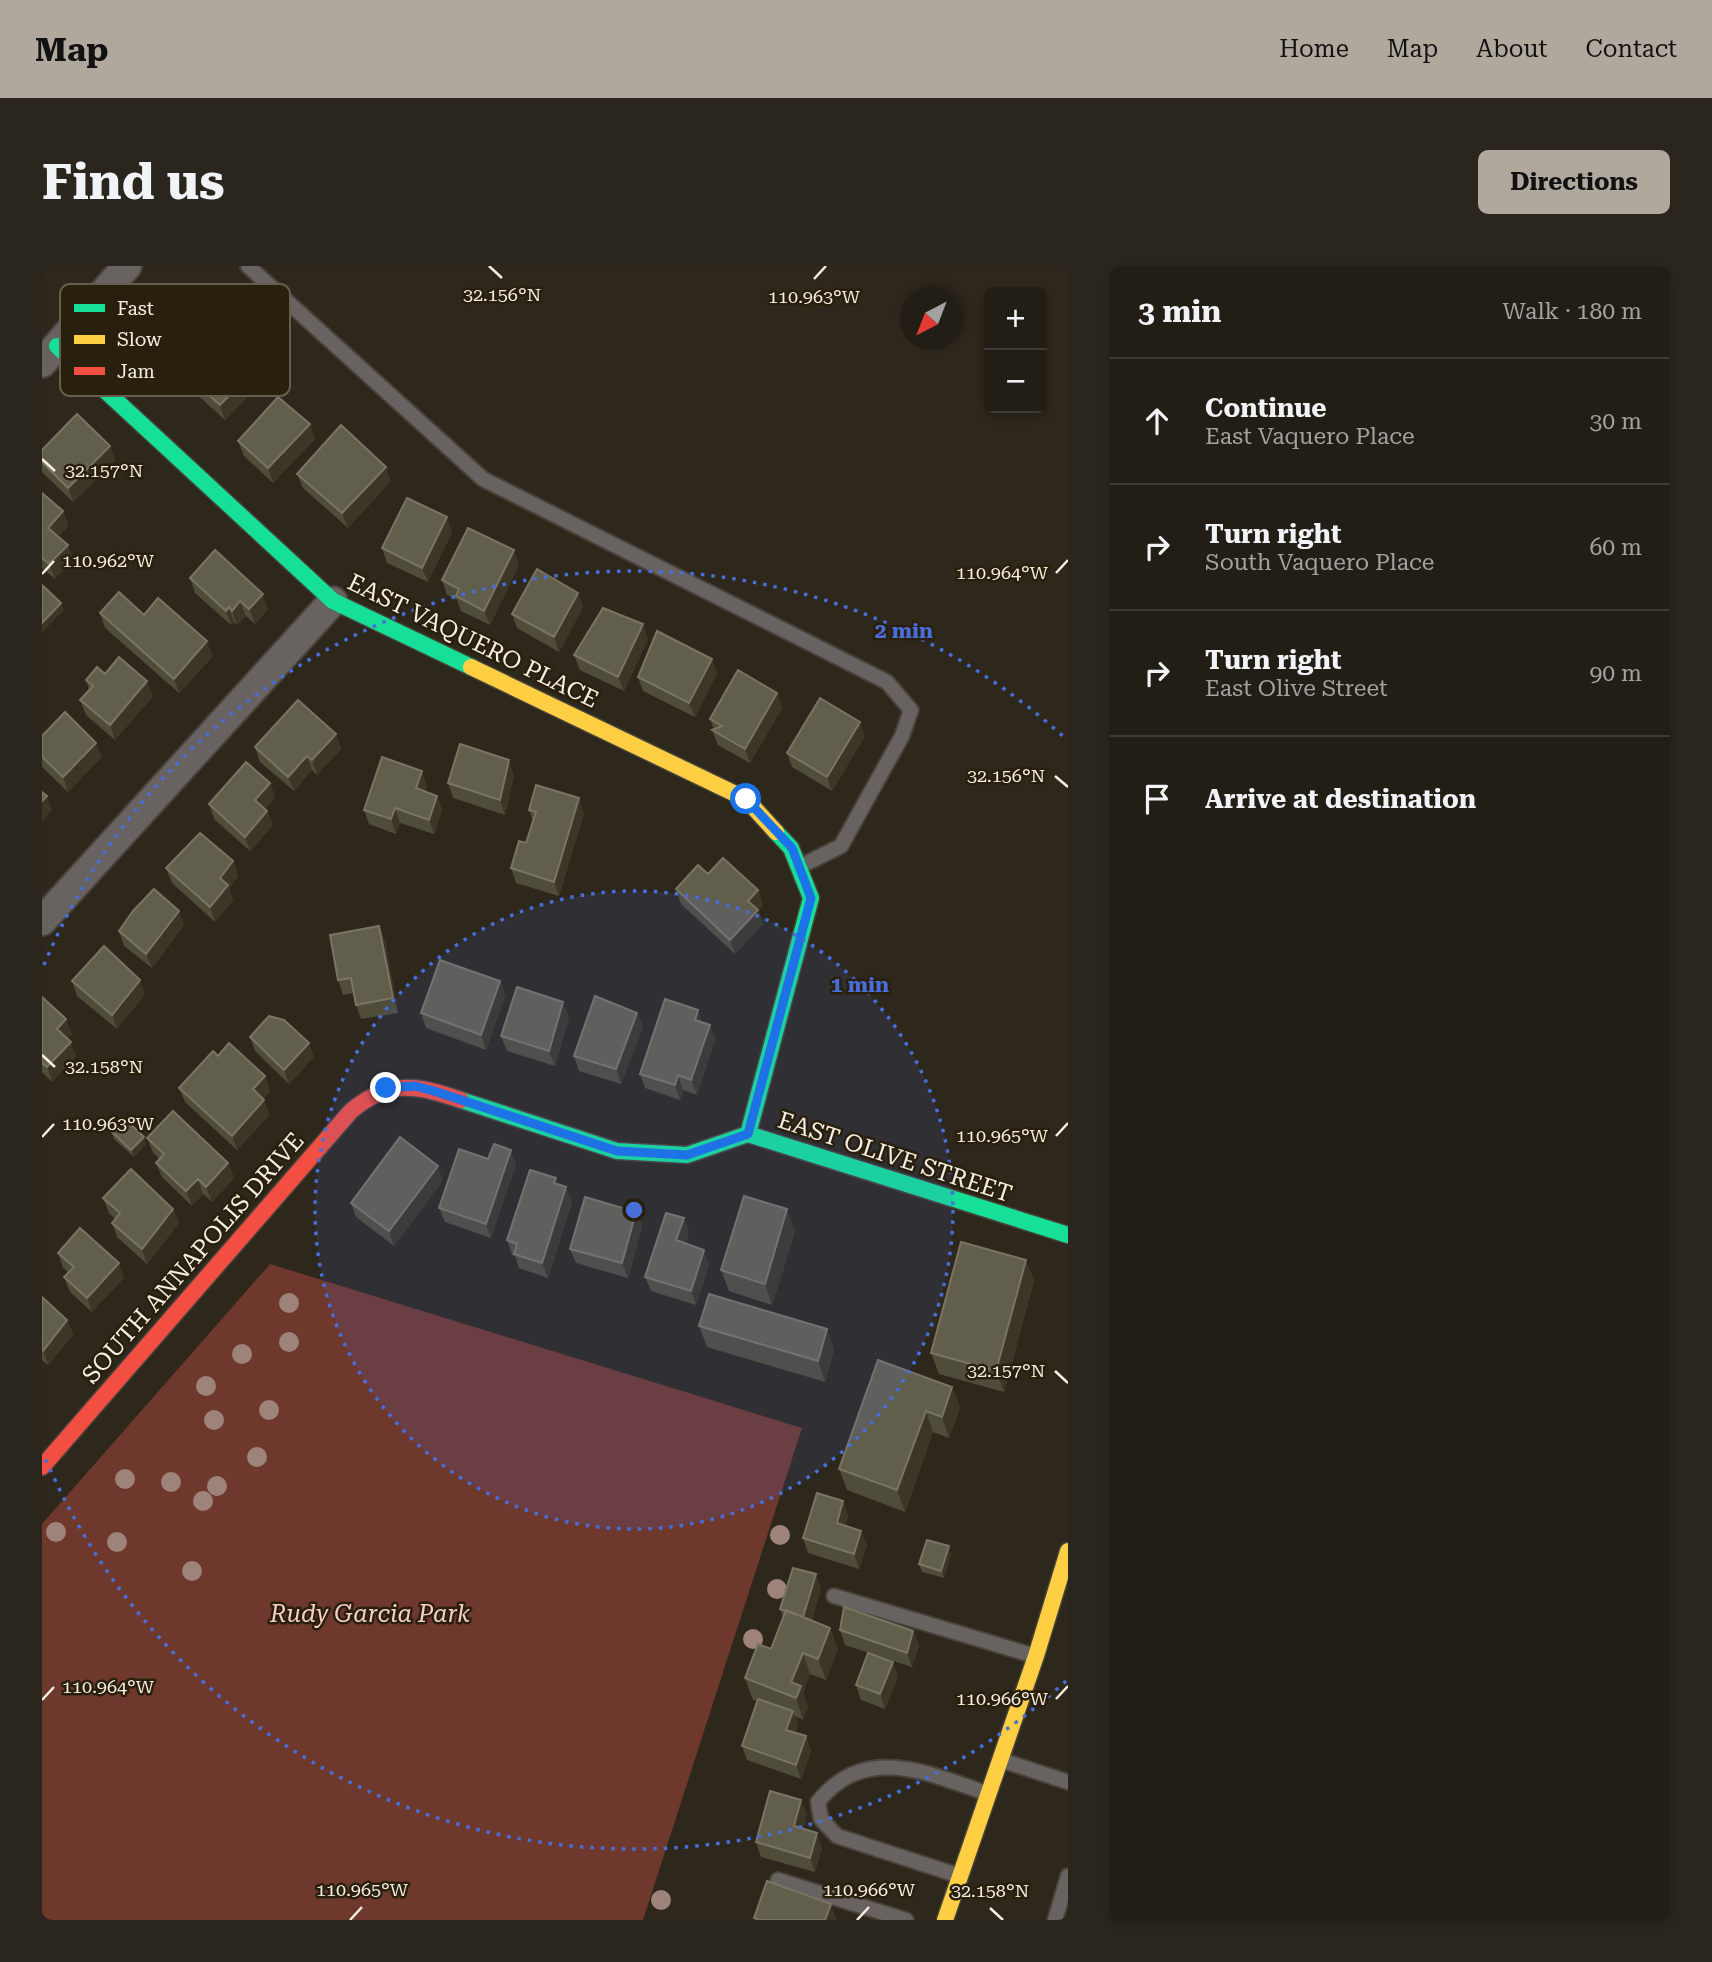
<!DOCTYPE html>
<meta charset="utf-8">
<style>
:root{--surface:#221d15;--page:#2a261e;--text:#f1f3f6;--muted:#a2a2a0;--line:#3f3b34;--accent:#b0a89d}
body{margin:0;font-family:"Roboto Serif",serif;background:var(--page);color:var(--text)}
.controls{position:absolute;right:21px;top:21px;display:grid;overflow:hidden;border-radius:10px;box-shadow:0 4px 10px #0003}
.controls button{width:63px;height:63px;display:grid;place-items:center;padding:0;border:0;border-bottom:2px solid var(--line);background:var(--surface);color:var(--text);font:35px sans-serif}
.compass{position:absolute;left:858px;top:21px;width:63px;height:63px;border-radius:50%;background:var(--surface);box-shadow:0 4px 10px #0003;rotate:222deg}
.stop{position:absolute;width:21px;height:21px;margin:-16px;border:5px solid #1a73e8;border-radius:50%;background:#fff}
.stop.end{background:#1a73e8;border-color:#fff;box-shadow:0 2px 7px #0008}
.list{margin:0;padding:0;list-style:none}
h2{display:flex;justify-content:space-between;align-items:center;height:91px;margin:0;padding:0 28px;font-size:30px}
h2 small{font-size:23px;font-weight:400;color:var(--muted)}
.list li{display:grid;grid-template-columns:46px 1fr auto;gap:21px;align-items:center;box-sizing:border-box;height:126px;padding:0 28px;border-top:2px solid var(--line)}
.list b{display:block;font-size:26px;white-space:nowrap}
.list p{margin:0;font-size:23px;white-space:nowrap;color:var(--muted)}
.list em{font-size:23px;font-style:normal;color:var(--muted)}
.icon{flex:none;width:38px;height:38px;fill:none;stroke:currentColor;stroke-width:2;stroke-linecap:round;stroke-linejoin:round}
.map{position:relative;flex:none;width:1026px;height:1654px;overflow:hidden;border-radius:10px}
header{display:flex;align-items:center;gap:42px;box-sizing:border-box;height:98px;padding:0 35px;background:var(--accent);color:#111}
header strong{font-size:33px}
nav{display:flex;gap:38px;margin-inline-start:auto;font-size:24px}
.intro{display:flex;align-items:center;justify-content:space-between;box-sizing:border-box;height:168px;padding:0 42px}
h1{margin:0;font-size:49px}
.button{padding:18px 32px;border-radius:10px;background:var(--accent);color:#111;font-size:24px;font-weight:700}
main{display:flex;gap:42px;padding:0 42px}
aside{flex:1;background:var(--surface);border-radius:10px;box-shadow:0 4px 10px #0003}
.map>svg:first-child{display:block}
</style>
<header>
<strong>Map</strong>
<nav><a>Home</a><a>Map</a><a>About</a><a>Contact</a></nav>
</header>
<div class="intro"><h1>Find us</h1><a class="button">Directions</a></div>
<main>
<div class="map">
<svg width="1026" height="1654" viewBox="0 0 1026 1654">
<rect width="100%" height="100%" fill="#2d271c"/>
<path fill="#6f382d" d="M228,998L760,1162L601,1654H0V1258Z"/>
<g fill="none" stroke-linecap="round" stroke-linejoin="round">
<defs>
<path id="lane" d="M206,0L441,213L845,416L869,444L860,470L799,580L757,601
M792,1330L993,1390
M959,1494L1026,1516
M918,1610L795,1570L779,1553L776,1536C822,1477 886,1507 944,1527
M736,1614L864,1654
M1013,1654L1026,1610"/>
<path id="street" d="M0,97L85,0
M0,655L291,335"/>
<path id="fast" d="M15,80L291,335L429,401
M419,834L575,885L645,889L706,868L1026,969
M706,868L769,632L749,582L734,566"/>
<path id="slow" d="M429,401L704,533L734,566
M903,1654L994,1390L1026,1285"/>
<path id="jam" d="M0,1201L309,845C347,813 375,819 419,834"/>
</defs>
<use href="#lane" stroke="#47423a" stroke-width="18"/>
<use href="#street" stroke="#47423a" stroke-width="32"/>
<use href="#fast" stroke="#47423a" stroke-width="19"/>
<use href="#slow" stroke="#47423a" stroke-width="19"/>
<use href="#jam" stroke="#47423a" stroke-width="19"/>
<use href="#lane" stroke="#686360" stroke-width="14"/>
<use href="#street" stroke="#686360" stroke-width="28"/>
<use href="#fast" stroke="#16e098" stroke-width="16"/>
<use href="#slow" stroke="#ffcf43" stroke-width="16"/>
<use href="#jam" stroke="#f24e42" stroke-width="16"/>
</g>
<g fill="#9d837a">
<circle cx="247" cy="1037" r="10"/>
<circle cx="247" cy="1076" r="10"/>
<circle cx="200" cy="1088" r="10"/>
<circle cx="164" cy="1120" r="10"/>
<circle cx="227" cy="1144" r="10"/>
<circle cx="172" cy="1154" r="10"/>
<circle cx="215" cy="1191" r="10"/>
<circle cx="83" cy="1213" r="10"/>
<circle cx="129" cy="1216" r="10"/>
<circle cx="175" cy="1220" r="10"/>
<circle cx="161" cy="1235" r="10"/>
<circle cx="14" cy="1266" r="10"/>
<circle cx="738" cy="1269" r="10"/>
<circle cx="75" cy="1276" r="10"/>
<circle cx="150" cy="1305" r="10"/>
<circle cx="735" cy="1323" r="10"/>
<circle cx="711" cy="1373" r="10"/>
<circle cx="619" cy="1634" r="10"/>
</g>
<path fill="#504c3a" d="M93,62L167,65L132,106L98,76Z
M145,110L222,114L183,154L150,124Z
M268,158L273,173L231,217L202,190L196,175Z
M68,180L73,194L31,236L0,206V184Z
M255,208L349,215L306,262L261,222Z
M0,227L21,245L26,260L16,271L26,279L31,293L13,313L0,302Z
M410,266L386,316L345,297L340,282Z
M477,299L448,359L419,345L415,334L405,329L400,314Z
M148,312L226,343L213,358L204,350L195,359L192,356L189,359L153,327Z
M536,327L541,341L517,386L475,362L470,348Z
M58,347L102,349L171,390L137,427L63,362Z
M606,373L582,425L538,404L532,389Z
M675,407L653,451L601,425L596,411Z
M63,408L111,430L73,474L44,449L38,434L47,424L44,414Z
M735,427L740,442L708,497L676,479L670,464L672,463L668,453Z
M294,468L299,483L275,509L270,504L252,525L218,496L213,481Z
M0,470L60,491L26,526L0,501Z
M823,470L790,525L750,501L745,487Z
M472,509L463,549L411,532L406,517Z
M228,517L233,532L223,543L225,545L231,559L208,585L172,553L167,538Z
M385,519L383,525L395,530L400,544L392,568L358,557L354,568L327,558L322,544Z
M487,544L542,547L517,630L474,617L469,602L484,577L491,556Z
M191,595L196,610L187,622L191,634L173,656L130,617L124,602Z
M666,608L716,624L721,639L716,644L721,658L693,688L639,638L634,623Z
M142,659L110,702L82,680L77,665Z
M343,674L356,747L319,753L314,739L312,727L301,729L296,714Z
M30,715L103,728L75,763L35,730Z
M458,715L463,730L444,784L384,762L379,747Z
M0,731L30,768L25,773L34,790L10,816L0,806Z
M595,747L601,761L579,818L537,805L532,790Z
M527,751L513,800L465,785L459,770Z
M660,756L668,759L673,773L655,829L641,824L638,834L603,822L598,808Z
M208,771L272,791L247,818L213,785Z
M176,790L223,810L228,825L221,833L227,849L195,884L143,836L137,822Z
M69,865L104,878L92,891L72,873Z
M105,872L186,897L192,912L170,936L161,928L150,940L120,911L114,897L118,893L111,887Z
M446,893L474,898L449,972L403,956L397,942Z
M401,914L352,980L314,951L309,937Z
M516,919L524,921L530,936L506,1012L477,1002L473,990L470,989L465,974Z
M61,932L131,943L137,957L105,998L75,971L70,957L73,953L67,947Z
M594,946L600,960L586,1012L534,997L528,983Z
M642,952L647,966L643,978L667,999L654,1039L609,1025L603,1011Z
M753,965L730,1039L687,1025L679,1004Z
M16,987L82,1012L50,1046L28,1026L22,1011L27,1007L21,1002Z
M984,994L992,1015L962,1126L897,1108L889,1087Z
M0,1031L25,1054L31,1069L6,1099L0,1094Z
M657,1060L785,1063L792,1084L783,1116L665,1081Z
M910,1121L918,1142L907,1172L891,1166L863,1246L805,1224L797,1203Z
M801,1235L806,1250L803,1260L819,1265L825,1279L817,1303L766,1287L761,1272Z
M909,1288L902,1312L880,1306L877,1298Z
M779,1322L770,1354L788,1362L796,1383L784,1414L768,1408L761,1427L766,1441L761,1454L753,1450L756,1460L753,1467L764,1470L769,1485L759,1513L705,1494L700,1480L715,1435L711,1434L703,1412L729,1383L741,1351L738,1343Z
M798,1364L871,1365L877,1380L870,1401L803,1379Z
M856,1411L843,1443L819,1434L814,1419Z
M765,1548L761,1563L780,1582L773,1606L719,1591L714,1576Z"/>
<path fill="#3b3626" d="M162,51L167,65L132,106L127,92Z
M217,100L222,114L183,154L178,139Z
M268,158L273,173L231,217L226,202Z
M68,180L73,194L31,236L26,222Z
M344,201L349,215L306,262L300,247Z
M21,245L26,260L11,276L6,262Z
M405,251L410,266L386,316L380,302Z
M26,279L31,293L13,313L7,298Z
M472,284L477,299L448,359L442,345Z
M536,327L541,341L517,386L512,371Z
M221,328L226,343L213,358L207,343Z
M198,335L204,350L195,359L190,345Z
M19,337L22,344L0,367V357Z
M187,341L192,356L189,359L184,345Z
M601,358L606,373L582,425L576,411Z
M165,375L171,390L137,427L132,413Z
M670,393L675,407L653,451L647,437Z
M105,415L111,430L73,474L68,459Z
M735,427L740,442L708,497L703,483Z
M818,456L823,470L790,525L785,511Z
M294,468L299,483L275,509L270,494Z
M54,477L60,491L26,526L21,511Z
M265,490L270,504L252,525L246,511Z
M467,494L472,509L463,549L458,534Z
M380,505L385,519L379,537L374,522Z
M228,517L233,532L218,548L213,534Z
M5,530L10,544L0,556V535Z
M395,530L400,544L392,568L387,554Z
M537,532L542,547L517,630L512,616Z
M353,542L358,557L354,568L349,553Z
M225,545L231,559L208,585L203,571Z
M191,595L196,610L187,622L191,634L173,656L168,641L178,612Z
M716,624L721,639L711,649L706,635Z
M716,644L721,658L693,688L688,674Z
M137,645L142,659L110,702L104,688Z
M337,660L343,674L356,747L351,732Z
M98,714L103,728L75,763L70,749Z
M458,715L463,730L444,784L439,769Z
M521,736L527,751L513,800L507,785Z
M656,744L661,759L653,754Z
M595,747L601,761L579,818L574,803Z
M24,753L30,768L21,778L15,763Z
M668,759L673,773L655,829L649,814Z
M29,776L34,790L10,816L5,801Z
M267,777L272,791L247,818L242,804Z
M636,809L641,824L638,834L633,819Z
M223,810L228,825L216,838L211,823Z
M222,834L227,849L195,884L190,870Z
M102,871L104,878L92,891L89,884Z
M469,884L474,898L449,972L444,958Z
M186,897L192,912L170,936L164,921Z
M396,900L401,914L352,980L347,965Z
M156,913L161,928L150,940L144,925Z
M524,921L530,936L506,1012L500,997Z
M131,943L137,957L105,998L100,983Z
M745,943L753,965L730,1039L723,1018Z
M594,946L600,960L586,1012L580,997Z
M642,952L647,966L639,989L634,974Z
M662,984L667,999L654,1039L649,1025Z
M984,994L992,1015L962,1126L954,1105Z
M77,997L82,1012L50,1046L45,1032Z
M25,1054L31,1069L6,1099L1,1085Z
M785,1063L792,1084L783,1116L776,1095Z
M910,1121L918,1142L907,1172L900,1151Z
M884,1145L891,1166L863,1246L855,1224Z
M801,1235L806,1250L800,1271L795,1257Z
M819,1265L825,1279L817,1303L812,1288Z
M907,1280L909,1288L902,1312L899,1305Z
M774,1308L779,1322L766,1366L761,1352Z
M788,1362L796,1383L784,1414L776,1393Z
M871,1365L877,1380L870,1401L865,1387Z
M761,1387L768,1408L761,1427L766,1441L761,1454L749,1416Z
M851,1396L856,1411L843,1443L838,1428Z
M751,1445L756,1460L750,1478L744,1464Z
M764,1470L769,1485L759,1513L754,1499Z
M759,1534L765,1548L757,1575L752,1560Z
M775,1567L780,1582L773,1606L768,1592Z
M789,1638L794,1652V1654H783Z"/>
<path fill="#625e4c" stroke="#797464" stroke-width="2" d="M181,70L217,100L178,139L145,110Z
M236,131L268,158L226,202L196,175Z
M35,148L68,180L26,222L0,196V184Z
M299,159L344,201L300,247L255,208Z
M0,227L21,245L6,262L26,279L7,298L0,292Z
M365,232L405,251L380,302L340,282Z
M426,262L472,284L442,345L414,330L417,323L400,314Z
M173,284L221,328L207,343L198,335L190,345L187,341L184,345L148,312Z
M495,303L536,327L512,371L470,348Z
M0,319L19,337L0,357Z
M77,326L102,349L116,332L165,375L132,413L58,347Z
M561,342L601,358L576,411L532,389Z
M615,365L670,393L647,437L596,411Z
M77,391L105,415L68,459L38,434L51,420L44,414L55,401L63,408Z
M696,404L735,427L703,483L670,464L680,460L668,453Z
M778,432L818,456L785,511L745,487Z
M256,434L294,468L270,494L265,490L246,511L213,481Z
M23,446L54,477L21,511L0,491V470Z
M418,478L467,494L458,534L406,517Z
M340,491L380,505L374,522L395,530L387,554L353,542L349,553L322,544Z
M204,496L228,517L213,534L225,545L203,571L167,538Z
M494,519L537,532L512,616L469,602L477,575L484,577L494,546L487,544Z
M0,526L5,530L0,535Z
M158,567L191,595L178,612L186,619L168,641L124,602Z
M681,592L716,624L706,635L716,644L688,674L634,623L656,599L666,608Z
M112,623L137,645L104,688L77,665L91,645Z
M337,660L351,732L314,739L309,712L296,714L288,669Z
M62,680L98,714L70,749L30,715Z
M398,694L458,715L439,769L379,747Z
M475,721L521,736L507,785L459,770Z
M553,730L595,747L574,803L532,790Z
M0,731L24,753L15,763L29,776L5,801L0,797Z
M623,733L656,744L653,754L668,759L649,814L636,809L633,819L598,808Z
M227,750L242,754L267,777L242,804L208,771Z
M187,777L223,810L211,823L222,834L190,870L137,822L171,785L176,790Z
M131,845L186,897L164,921L156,913L144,925L114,897L122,888L105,872Z
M82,852L102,871L89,884L69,865Z
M358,871L396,900L347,965L309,937Z
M452,878L469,884L444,958L397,942L417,883L446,893Z
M89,903L131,943L100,983L70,957L78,947L61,932Z
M488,904L514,912L512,917L524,921L500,997L472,988L475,978L465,974Z
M702,930L745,943L723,1018L679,1004Z
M543,931L594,946L580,997L528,983Z
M624,947L642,952L634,974L662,984L649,1025L603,1011Z
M38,962L77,997L45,1032L22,1011L32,1001L16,987Z
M919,976L984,994L954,1105L889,1087Z
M667,1028L785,1063L776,1095L657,1060Z
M0,1031L25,1054L1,1085L0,1084Z
M836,1094L910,1121L900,1151L884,1145L855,1224L797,1203Z
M775,1227L801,1235L795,1257L819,1265L812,1288L761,1272Z
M885,1274L907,1280L899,1305L877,1298Z
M751,1302L774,1308L761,1351L738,1343Z
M802,1341L871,1365L865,1387L798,1364Z
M744,1344L788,1362L776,1393L761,1387L749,1416L759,1420L754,1432L703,1412L716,1378L729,1383Z
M826,1387L851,1396L838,1428L814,1419Z
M716,1433L751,1445L744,1464L764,1470L754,1499L700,1480Z
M728,1525L759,1534L752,1560L775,1567L768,1592L714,1576Z
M725,1615L789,1638L783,1654H717L712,1652Z"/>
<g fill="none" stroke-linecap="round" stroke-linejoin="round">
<path stroke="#1a73e8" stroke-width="9" d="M344,822L373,820L392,825L575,885L645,889L706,868L769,632L750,582L704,533"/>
</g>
<path fill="none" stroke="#f6eee3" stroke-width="2.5" d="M447,0L460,12M772,13L784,0M0,193L13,205M1014,307L1026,294M0,308L12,295M1013,510L1026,521M0,789L13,801M1014,870L1026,857M0,871L12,858M1013,1105L1026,1117M1014,1433L1026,1420M0,1434L12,1421M948,1642L961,1654M308,1654L320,1641M815,1654L827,1641"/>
<circle cx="592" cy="944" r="319" fill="#486eda" fill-opacity=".12"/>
<g fill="none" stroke="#486eda" stroke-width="3.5" stroke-dasharray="3.5 7">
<circle cx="592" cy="944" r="319"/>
<path d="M1024 1415A639 639 0 0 1 2 1189M2 699A639 639 0 0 1 1024 473"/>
</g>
<g text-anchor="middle" stroke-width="5" stroke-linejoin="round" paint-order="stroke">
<g font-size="24" fill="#f6eee3" stroke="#291f0d">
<text transform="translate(431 375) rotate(26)" y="8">EAST VAQUERO PLACE</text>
<text transform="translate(853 891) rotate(18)" y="8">EAST OLIVE STREET</text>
<text transform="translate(151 992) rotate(-49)" y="8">SOUTH ANNAPOLIS DRIVE</text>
</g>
<g font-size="24" font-style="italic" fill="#f8cec6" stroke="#291f0d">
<text x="328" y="1356">Rudy Garcia Park</text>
</g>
</g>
<rect x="18" y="18" width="230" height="112" rx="10" fill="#291f0d" stroke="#665d4d" stroke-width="2"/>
<rect x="32" y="38" width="31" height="8" fill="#16e098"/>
<rect x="32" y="69" width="31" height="9" fill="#ffcf43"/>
<rect x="32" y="101" width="31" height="8" fill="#f24e42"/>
<g font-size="19" fill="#f6eee3">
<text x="75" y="49">Fast</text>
<text x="75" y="80">Slow</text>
<text x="75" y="112">Jam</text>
</g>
<g font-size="18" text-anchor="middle" fill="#f6eee3" stroke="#291f0d" stroke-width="5" stroke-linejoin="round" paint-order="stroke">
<text x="460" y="35">32.156°N</text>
<text x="772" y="37">110.963°W</text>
<text x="62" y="211">32.157°N</text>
<text x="66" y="301">110.962°W</text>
<text x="960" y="313">110.964°W</text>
<text x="964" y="516">32.156°N</text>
<text x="62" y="807">32.158°N</text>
<text x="66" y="864">110.963°W</text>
<text x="960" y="876">110.965°W</text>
<text x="964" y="1111">32.157°N</text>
<text x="66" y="1427">110.964°W</text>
<text x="960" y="1439">110.966°W</text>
<text x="320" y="1630">110.965°W</text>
<text x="827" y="1630">110.966°W</text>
<text x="948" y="1631">32.158°N</text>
</g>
<circle cx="592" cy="944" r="10" fill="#486eda" stroke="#291f0d" stroke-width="3.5"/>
<g font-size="21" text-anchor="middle" font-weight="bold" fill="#486eda" stroke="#291f0d" stroke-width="5" stroke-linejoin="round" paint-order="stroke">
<text x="862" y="372">2 min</text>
<text x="818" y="726">1 min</text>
</g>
</svg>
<div class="controls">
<button>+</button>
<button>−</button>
</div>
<svg class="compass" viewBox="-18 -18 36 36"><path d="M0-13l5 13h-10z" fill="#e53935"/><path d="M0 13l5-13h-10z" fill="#a2a2a0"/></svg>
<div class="stop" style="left:704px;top:533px"></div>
<div class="stop end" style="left:344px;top:822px"></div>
</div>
<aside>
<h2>3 min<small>Walk · 180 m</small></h2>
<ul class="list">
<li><svg class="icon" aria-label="ahead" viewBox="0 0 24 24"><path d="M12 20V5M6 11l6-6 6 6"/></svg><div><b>Continue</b><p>East Vaquero Place</p></div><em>30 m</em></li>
<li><svg class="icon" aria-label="right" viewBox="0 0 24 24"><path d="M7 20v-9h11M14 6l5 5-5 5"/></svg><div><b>Turn right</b><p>South Vaquero Place</p></div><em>60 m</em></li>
<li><svg class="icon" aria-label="right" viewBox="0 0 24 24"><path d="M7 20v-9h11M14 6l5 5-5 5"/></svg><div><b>Turn right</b><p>East Olive Street</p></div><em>90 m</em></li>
<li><svg class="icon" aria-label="arrive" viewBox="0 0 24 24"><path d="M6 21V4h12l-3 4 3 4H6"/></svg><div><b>Arrive at destination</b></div></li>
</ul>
</aside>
</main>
